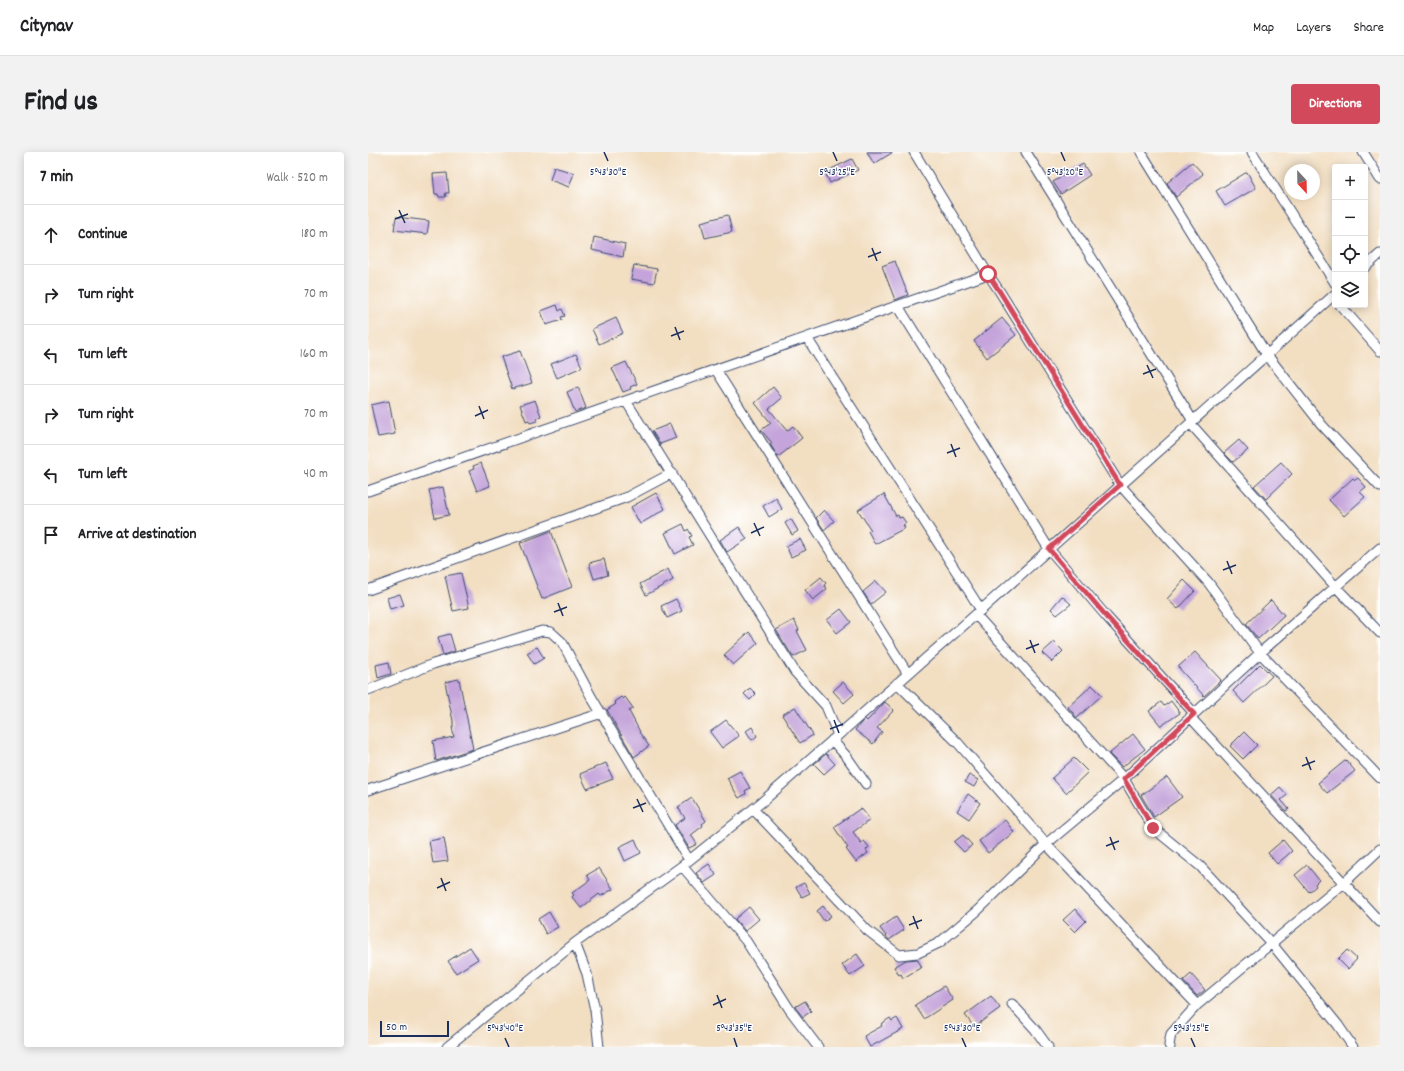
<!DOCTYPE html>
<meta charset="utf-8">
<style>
:root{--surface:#fff;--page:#f2f2f2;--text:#202124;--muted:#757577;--line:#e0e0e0;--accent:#d1495b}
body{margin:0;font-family:Dekko,sans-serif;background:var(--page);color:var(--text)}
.controls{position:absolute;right:12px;top:12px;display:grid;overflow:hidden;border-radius:4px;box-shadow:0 2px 10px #0003}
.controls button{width:36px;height:36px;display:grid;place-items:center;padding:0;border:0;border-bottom:1px solid var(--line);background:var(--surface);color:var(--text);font:20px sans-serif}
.compass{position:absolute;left:916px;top:12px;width:36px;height:36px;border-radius:50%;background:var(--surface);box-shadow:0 2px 10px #0003;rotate:158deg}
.scale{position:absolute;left:12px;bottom:10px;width:69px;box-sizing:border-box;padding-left:4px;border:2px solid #1b2f5e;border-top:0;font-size:11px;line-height:14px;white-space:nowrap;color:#1b2f5e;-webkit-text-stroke:3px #fff;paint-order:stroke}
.stop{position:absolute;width:12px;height:12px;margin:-9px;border:3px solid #d1495b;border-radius:50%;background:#fff}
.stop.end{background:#d1495b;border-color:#fff;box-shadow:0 1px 4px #0008}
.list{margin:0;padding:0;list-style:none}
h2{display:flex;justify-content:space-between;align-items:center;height:52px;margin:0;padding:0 16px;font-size:17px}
h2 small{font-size:13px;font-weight:400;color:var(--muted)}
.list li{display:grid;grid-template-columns:26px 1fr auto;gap:12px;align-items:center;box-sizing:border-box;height:60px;padding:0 16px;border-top:1px solid var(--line)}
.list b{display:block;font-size:15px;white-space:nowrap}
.list em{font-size:13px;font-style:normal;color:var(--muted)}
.icon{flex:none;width:22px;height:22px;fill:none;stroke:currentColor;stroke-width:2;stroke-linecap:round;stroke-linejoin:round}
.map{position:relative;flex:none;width:1012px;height:895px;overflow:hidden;border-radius:4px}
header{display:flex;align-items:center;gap:24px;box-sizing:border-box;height:56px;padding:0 20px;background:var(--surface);border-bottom:1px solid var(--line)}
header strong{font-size:19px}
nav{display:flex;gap:22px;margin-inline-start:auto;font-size:14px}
.intro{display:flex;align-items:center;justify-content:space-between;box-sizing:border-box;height:96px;padding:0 24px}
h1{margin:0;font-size:28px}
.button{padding:10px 18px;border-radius:4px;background:var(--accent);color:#fff;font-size:14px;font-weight:700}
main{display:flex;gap:24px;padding:0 24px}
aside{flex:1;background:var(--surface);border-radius:4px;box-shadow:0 2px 10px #0003}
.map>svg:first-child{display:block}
</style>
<header>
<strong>Citynav</strong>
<nav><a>Map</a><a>Layers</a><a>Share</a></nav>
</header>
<div class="intro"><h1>Find us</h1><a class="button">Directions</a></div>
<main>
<aside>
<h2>7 min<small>Walk · 520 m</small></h2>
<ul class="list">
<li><svg class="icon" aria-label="ahead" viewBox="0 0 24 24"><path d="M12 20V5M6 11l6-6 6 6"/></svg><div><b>Continue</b></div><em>180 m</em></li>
<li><svg class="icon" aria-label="right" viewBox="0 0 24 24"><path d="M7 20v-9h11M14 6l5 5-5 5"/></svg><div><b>Turn right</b></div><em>70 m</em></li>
<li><svg class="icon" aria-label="left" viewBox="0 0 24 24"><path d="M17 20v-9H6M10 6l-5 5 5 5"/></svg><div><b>Turn left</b></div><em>160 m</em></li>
<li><svg class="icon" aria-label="right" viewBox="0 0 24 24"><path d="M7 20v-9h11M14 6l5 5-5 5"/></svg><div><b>Turn right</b></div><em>70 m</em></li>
<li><svg class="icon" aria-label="left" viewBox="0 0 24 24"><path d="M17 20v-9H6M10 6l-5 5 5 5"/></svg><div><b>Turn left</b></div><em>40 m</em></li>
<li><svg class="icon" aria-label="arrive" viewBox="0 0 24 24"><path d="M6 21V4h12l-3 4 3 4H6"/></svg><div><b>Arrive at destination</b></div></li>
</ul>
</aside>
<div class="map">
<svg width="1012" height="895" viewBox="0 0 1012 895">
<rect width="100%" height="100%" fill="#fff"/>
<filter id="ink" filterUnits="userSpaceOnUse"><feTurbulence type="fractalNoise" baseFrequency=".025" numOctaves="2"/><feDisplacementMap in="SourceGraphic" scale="8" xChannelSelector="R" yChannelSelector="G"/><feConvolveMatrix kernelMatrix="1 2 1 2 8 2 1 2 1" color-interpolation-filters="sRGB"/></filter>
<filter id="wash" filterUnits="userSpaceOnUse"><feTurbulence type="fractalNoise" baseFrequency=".012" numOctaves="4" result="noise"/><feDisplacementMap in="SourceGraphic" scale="16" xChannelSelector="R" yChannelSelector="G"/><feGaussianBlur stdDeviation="0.9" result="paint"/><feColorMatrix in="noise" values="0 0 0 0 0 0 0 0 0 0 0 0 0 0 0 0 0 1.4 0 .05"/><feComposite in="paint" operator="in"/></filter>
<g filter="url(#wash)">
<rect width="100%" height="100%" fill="#f2dec1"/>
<g id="blocks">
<path fill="#c4a4da" d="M499,0H525L506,12Z
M484,7L490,18L462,31L457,20Z
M824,10L835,22L808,45L799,31Z
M715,12L722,23L693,42L685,30Z
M186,15L206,21L201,35L182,28Z
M879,20L888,36L857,54L848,39Z
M79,21L81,41H77L78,45H71L70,42H67L65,22Z
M360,63L364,80L337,86L333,70Z
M28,65L61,69L59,82L26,78Z
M226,85L257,92L255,105L224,98Z
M527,109L540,143L527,148L514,114Z
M266,113L289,117L286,131L263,127Z
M189,153L191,159L194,157L197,164L193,165L194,168L178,173L173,159Z
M248,166L255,181L231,192L224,177Z
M634,166L648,183L619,206L606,189Z
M152,199L164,231L144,237L133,205Z
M208,202L214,215L189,226L183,212Z
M258,210L269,232L262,235L263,237L255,240L244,216Z
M210,235L218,256L207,260L199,240Z
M405,235L414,246L401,257L419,279L425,274L434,286L410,305L402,292L404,291L393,278L403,271L387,251Z
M167,248L173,264L168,266L169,269L162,271L161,268L158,269L152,253Z
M21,249L27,282L10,285L3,253Z
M302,272L308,286L292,292L284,279Z
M871,288L880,298L865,310L856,301Z
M913,310L924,322L898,347L886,334Z
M113,311L122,334L109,339L101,319L106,317L105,314Z
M985,326L987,328L990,326L998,335L992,340L997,345L976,364L961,348Z
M75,335L81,363L67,366L61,338Z
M288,341L297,357L272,372L263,355Z
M516,342L528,364L530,363L531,366L534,365L538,371L535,373L537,376L507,392L500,379L503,378L490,358Z
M408,346L414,357L401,365L395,354Z
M456,358L466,369L456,378L448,366Z
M423,367L430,379L424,383L417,371Z
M315,372L318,379L320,377L324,384L321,385L325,393L307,402L297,381Z
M371,375L379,387L359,400L352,388Z
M183,379L204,435L174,447L152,391Z
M432,387L438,398L423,405L418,394Z
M236,407L240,423L226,427L221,411Z
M300,417L305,428L278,443L272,432Z
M93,421L101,456L85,459L77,424Z
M453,425L458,431L456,433L459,437L445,448L437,438Z
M816,428L827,439L810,457L799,447Z
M508,429L518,440L503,452L495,440Z
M32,442L36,453L22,457L19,446Z
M694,444L703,452L689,463L683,457Z
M308,447L314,459L299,466L293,454Z
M903,448L916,463L890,487L878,472Z
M473,457L483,470L469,481L459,468Z
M426,468L431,478L429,479L439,498L425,505L408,478Z
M381,480L390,491L365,513L356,503Z
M82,482L87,499L75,503L70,485Z
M686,490L695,499L684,510L674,501Z
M169,495L176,506L166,512L159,501Z
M827,500L853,528L836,544L810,515Z
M21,510L23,522L10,526L8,513Z
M892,512L904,524L876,551L865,539Z
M91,527L105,597L68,609L65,589L86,585L84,575H85V569L77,530Z
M475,530L486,542L476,551L465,539Z
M724,533L734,543L709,566L700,555Z
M382,536L388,542L382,548L376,542Z
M253,545L255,547L257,545L265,556L261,559L272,580H271L281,594L266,605L239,558L248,552L246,550Z
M803,549L812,561L793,574L781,559L793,550L796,554Z
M517,550L526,558L509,576L514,580L505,592L487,578L492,572L497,567L499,569Z
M427,555L445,583L432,591L414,563Z
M358,568L371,584L354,596L342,580Z
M384,575L389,584L384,588L378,579Z
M876,580L889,593L875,607L862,594Z
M765,582L777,597L754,615L741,602Z
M458,602L467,612L456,622L446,612Z
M706,606L720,620L698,641L684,626Z
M978,608L987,619L959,641L950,631Z
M238,611L245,627L219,637L212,622Z
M372,619L382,636L377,639L378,642L371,646L359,626Z
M601,623L610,628L606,635L597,630Z
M799,625L814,645L786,665L773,643Z
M912,635L919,643L913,648L921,657L918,659L903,643Z
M600,642L612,651L601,667L589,659Z
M324,646L338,669L334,672L335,674L323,683L329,692L321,696L307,673L317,666L310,655Z
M493,656L502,668L485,680L493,691L496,689L501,695L498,698L500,701L488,710L478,697L480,696L466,675Z
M637,668L646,680L620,701L611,689Z
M595,683L604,693L596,700L586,690Z
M76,686L80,709L65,711L61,689Z
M267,687L273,701L257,709L251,695Z
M915,688L924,699L909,712L900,701Z
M341,712L348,723L336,731L328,721Z
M939,713L951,728L947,732L948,734L941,740L927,723Z
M231,716L245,737L233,744L231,742L213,756L204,745L206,743L204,741L222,728L219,723Z
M436,731L442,741L434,745L428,735Z
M455,754L463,764L456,769L449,759Z
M381,755L391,767L377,779L367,767Z
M707,757L718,769L707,780L695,768Z
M181,760L190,775L178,782L170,767Z
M528,765L536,778L521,788L512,776Z
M102,795L110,807L88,821L80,809Z
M979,798L989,807L980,817L970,807Z
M489,802L497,814L482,824L474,813Z
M549,807L554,815L535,826L533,822L531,823L526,815L538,808Z
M823,822L837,838L829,844L815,829Z
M576,834L585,848L556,867L547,853Z
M623,844L632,856L606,875L597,863Z
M437,849L443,859L435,865L427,855Z
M522,866L524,869L529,866L535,877L502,895L496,884L514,874L513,872Z"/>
</g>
</g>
<g filter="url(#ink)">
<use href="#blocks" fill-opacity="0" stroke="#3b496d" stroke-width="1"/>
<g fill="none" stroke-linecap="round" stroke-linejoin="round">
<defs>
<path id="minor" d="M546,0L620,122L632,140L752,333L840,430L892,501L1012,626
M658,0L825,269
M773,0L899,203L954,273L1012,335
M884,0L967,131
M995,0L1012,27
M997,115L1012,102
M972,153L1012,199
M530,154L681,397L739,465L826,561
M439,186L613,458
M348,218L540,522
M258,249L427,520L458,554L470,583
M822,271L967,434L1012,481
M0,339L620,122
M0,438L259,345L304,321
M529,531L590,591L678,692L829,853L803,882L801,893L802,895
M0,538L65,512L174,479L183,480L194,490L224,546L321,708
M822,565L1012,770
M464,588L479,605L498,632
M0,638L234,561
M385,657L499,778L531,803L550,801L571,791L609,759L678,692L756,627L608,463
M314,714L378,789L422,858L450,895
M207,791L219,822L227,858L231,895
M644,852L667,877L680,895
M829,853L976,731L1012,697
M79,895L207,791L314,714L395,649L613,458L967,142
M985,895L970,873L904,792L832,714L785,676L756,627L892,501L1012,396"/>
</defs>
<use href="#minor" stroke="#3b496d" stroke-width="11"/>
<use href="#minor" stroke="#fff" stroke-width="9"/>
</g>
</g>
<g fill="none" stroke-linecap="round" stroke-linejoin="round" filter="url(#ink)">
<path stroke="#d1495b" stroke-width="5" d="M620,122L632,140L752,333L681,397L739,465L826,562L756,627L785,676"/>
</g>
<path fill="none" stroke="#1b2f5e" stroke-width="1.5" d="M236,0L240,9M465,0L469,9M693,0L697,9M31,58L37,71M27,67L40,62M504,96L509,109M500,105L513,100M307,175L312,188M303,184L316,179M779,213L785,226M775,222L788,217M111,254L116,267M107,264L120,258M583,292L588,305M579,301L592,296M386,371L392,384M383,381L396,375M859,409L864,422M855,418L868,413M190,451L195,464M186,460L199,455M662,488L667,501M658,497L671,492M466,568L471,581M462,577L475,572M938,605L943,618M934,614L947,609M269,647L275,660M265,656L278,651M742,685L747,698M738,694L751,689M73,726L78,739M69,736L82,730M545,764L550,777M541,773L554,768M349,843L354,856M345,853L358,847M137,886L141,895M366,886L369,895M594,886L598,895M823,886L827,895"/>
<g font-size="10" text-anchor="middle" fill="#1b2f5e" stroke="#fff" stroke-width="3" stroke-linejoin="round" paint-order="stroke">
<text x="240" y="23">5°43'30"E</text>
<text x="469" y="23">5°43'25"E</text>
<text x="697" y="23">5°43'20"E</text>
<text x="137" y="879">5°43'40"E</text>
<text x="366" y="879">5°43'35"E</text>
<text x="594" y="879">5°43'30"E</text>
<text x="823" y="879">5°43'25"E</text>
</g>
</svg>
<div class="controls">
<button>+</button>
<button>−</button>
<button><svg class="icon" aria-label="locate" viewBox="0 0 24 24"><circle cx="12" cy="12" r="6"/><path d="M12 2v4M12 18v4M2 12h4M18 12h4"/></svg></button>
<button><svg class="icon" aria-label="layers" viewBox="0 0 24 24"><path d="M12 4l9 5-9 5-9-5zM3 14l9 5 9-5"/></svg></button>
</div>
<svg class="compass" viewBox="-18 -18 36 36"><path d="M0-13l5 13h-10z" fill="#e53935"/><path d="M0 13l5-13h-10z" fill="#757577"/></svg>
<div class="scale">50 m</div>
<div class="stop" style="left:620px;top:122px"></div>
<div class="stop end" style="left:785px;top:676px"></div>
</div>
</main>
